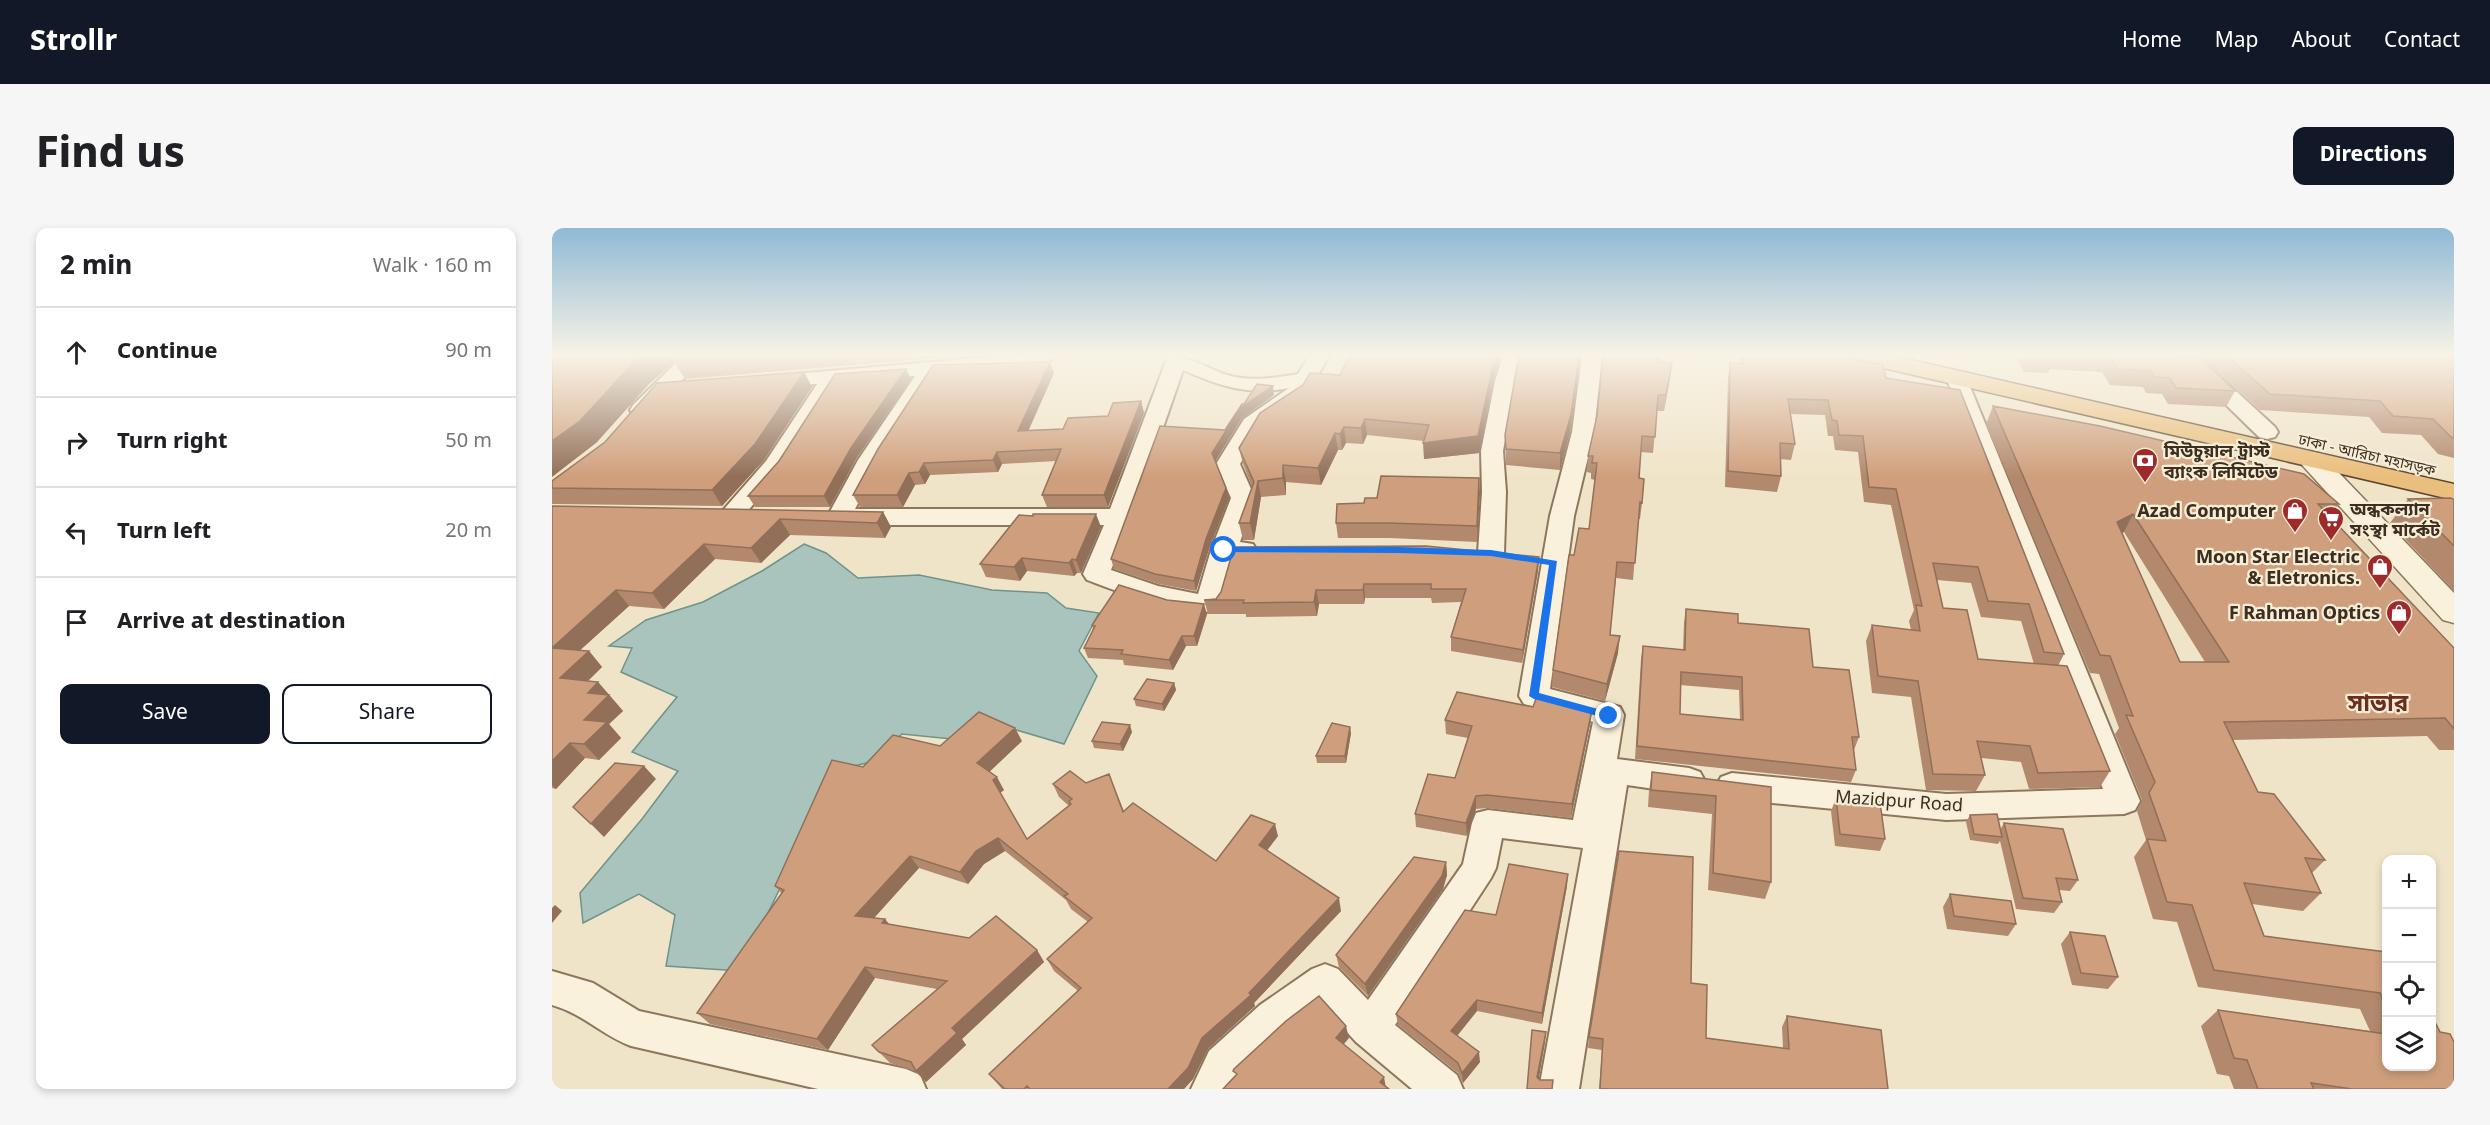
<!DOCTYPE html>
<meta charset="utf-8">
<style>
:root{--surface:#fff;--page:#f6f6f6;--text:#202124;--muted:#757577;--line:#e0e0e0;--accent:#111827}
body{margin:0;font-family:Georgia,"Noto Sans Bengali",serif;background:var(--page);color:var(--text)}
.controls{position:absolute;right:18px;bottom:18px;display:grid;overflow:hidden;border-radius:12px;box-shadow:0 3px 9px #0003}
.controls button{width:54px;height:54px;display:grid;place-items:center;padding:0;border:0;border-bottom:2px solid var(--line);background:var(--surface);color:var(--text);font:30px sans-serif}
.stop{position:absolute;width:18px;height:18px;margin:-14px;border:4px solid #1a73e8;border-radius:50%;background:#fff}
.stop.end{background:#1a73e8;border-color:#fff;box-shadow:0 2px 6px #0008}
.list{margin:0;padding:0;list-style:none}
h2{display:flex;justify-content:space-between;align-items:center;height:78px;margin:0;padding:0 24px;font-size:26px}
h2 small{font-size:20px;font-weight:400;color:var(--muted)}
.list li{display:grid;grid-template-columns:39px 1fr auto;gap:18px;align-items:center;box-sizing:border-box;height:90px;padding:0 24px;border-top:2px solid var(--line)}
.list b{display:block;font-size:22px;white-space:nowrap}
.list em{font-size:20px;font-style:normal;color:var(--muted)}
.actions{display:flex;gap:12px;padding:18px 24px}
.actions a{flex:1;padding:14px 0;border:2px solid var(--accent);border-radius:12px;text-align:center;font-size:21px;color:var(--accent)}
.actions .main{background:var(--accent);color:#fff}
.icon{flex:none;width:33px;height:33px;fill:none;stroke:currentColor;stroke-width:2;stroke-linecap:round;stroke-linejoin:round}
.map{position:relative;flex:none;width:1902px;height:861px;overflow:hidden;border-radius:12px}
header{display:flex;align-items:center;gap:36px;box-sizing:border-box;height:84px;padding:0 30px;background:var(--accent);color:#fff}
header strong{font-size:28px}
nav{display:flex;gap:33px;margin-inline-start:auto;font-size:21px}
.intro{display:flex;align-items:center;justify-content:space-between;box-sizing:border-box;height:144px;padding:0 36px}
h1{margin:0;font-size:42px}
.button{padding:15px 27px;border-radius:12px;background:var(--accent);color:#fff;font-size:21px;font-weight:700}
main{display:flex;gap:36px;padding:0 36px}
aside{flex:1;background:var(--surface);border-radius:12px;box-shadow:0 3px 9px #0003}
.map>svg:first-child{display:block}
</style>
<header>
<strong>Strollr</strong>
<nav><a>Home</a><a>Map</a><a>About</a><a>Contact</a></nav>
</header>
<div class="intro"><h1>Find us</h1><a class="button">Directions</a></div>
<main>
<aside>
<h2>2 min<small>Walk · 160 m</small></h2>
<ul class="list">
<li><svg class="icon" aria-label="ahead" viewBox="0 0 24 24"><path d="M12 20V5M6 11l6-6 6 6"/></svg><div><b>Continue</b></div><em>90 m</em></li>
<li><svg class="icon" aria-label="right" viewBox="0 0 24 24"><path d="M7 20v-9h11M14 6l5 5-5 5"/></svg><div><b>Turn right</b></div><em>50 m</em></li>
<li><svg class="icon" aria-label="left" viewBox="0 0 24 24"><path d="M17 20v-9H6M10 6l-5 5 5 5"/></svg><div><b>Turn left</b></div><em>20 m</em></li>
<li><svg class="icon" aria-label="arrive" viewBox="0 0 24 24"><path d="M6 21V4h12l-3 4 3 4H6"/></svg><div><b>Arrive at destination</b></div></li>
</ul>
<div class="actions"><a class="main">Save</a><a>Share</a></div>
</aside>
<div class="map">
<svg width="1902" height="861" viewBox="0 0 1902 861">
<rect width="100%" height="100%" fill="#f0e4c8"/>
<path fill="#a9c4bc" stroke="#6f938a" stroke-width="1.5" d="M252,316L274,325L306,350L367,347L440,362L495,365L514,380L547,385L527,423L545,448L512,516L434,493L400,511L350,506L319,534L285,542L188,743L114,738L123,687L87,666L31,695L28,665L90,591L126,543L80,524L125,469L69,444L80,420L57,418L94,392L151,374L210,343Z"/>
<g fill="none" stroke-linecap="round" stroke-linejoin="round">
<defs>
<path id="minor" d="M131,128H153L97,187L89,189L81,187L78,182L81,177Z
M445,128H502L499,132L492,134L385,146L330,232L303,281H558L616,128C639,128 654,140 675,147C698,154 723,150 746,146L757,128H777L752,171L709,200L688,236L703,270L688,314L701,316L705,322L701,328L683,330L671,376L667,382C634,391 567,364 535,352L531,346L552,297H287L278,294L275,289L306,232L363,148L287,154L231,242L187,293L178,296L169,293L166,288L214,233L265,156L216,159L209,157L206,153L209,149ZM631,142C667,158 697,168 737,160L692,191L664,236L679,270L659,322L646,366L606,358L559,342L580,289Z
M951,128H971L963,153L951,223L954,264L952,325L948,331L939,333L930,331L926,325L930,264L929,223L943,153Z
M1030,128H1050L1042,204L1022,288L998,461L1068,479L1072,487L1065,531L1137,540L1148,544L1153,553L1148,562L1137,566L1075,557L1027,861H987L1031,620L950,610L944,640L939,650L843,797L905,847L911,861H860L804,814L770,777L736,803L685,851L680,861H639L657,823L708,777L760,741L773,736L786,741L816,772L911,636L920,595L924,585L936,582L1021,592L1041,494L972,476L967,468L998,288L1020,204Z
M1624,128H1646L1723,199L1726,204L1723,209L1715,211L1707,209Z
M1404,143L1411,145L1414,149L1588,573L1583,582L1572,586L1394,592L1180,571L1169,567L1164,558L1169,549L1180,545L1394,566L1551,561L1394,149L1397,145Z
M0,743L41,755L87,783L354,841L368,847L374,861H266L79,818C49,807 32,786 0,777Z"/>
<path id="tertiary" d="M1760,224L1769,226L1902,365V395L1891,392L1751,238L1747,232L1751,226Z"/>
<path id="trunk" d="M1298,128H1342L1902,256V272L1310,135L1302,133Z"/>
</defs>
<use href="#minor" stroke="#8d765c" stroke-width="4"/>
<use href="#tertiary" stroke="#8d765c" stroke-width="3"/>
<use href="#trunk" stroke="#5b4430" stroke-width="3"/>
<use href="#minor" fill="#faf1dc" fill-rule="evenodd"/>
<use href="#tertiary" fill="#faf1dc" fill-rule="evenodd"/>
<use href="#trunk" fill="#eabe7c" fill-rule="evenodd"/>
</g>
<path fill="#b2896c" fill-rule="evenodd" d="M0,128H409L133,151L122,134L97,156L44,215Z
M968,128H1028L1018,204L1008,242L954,237L953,207Z
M1051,128H1110L1108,134L1120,135L1112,183H1105L1101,225L1089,224L1087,250L1090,275L1088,291H1086L1081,352L1064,350L1058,407L1066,425L1053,473L1000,459L1001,442L1022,327L1037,301L1043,252L1039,251V245L1035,244L1036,228L1045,188Z
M1187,128H1284L1334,150L1512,426L1506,438L1558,543L1548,559L1477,561L1469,534L1429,530L1433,547L1424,563L1374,562L1359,469L1320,465L1314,413L1320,397L1359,402L1357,393L1362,382L1339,277L1312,274L1306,224L1283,222L1281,208H1276L1273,187L1239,186L1243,216L1239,232L1228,231L1229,248L1225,264L1173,259L1176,150L1178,135L1187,136ZM1385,352L1419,355L1429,389L1469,393L1482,436L1426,431L1391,380Z
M1440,128H1646L1683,163L1674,179L1616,176L1610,166L1594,165L1591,159L1558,157L1550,144L1498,141L1496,145L1472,144L1465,130Z
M1649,128H1902V230L1886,226L1869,207L1830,205L1817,189L1708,182Z
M252,144L260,159L212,232L170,278L0,276V253Z
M502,145L476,202L511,201L556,188L589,173L592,185L556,279H495L490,267L504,233L450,236L446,244L378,247L373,256L363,257L351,279H308L301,267Z
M788,147L941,153L927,225L872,231V213L815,207L811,216L794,215L790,222H786L769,257L734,254V267L709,269L702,312H691L687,295L700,259L691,236L687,220Z
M359,151L304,231L278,279H203L196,268Z
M722,167L690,190L663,233L677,270L657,321L644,363L607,356L562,341L559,331L673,202L692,176Z
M1441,178L1787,276L1778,288L1902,420V522H1887L1875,508L1681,512L1706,564L1773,632L1760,645L1769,665L1751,683L1700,676L1712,708L1834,724V838L1902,861H1682L1677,848L1665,846L1649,798L1666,782L1818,803L1808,781L1646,759L1625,694L1601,691L1582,629L1594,612L1585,583L1590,572L1563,506L1567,500L1547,446L1538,445L1434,196ZM1572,304L1653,434H1628L1570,305Z
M928,265L925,314L838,310H786L784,295L812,275L825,270Z
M1856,271L1902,272V363L1838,295Z
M0,278L331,284L339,299L333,310L238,307L209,335L163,331L112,381L77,378L28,422L37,423L50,439L36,453L46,454L71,483L57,496L69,510L47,532L33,530L4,561L0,560Z
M549,299L529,345H525L522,348L475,343L468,353L434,349L428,336Z
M987,329L986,343L970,435L899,423V409L909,374L880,375L879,370H813L812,376H767L765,388L694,389V386H656L652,372Z
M1134,381L1186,395L1261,439L1307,509L1302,522L1304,542L1299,554L1083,531L1089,431L1091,418L1131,422L1132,394ZM1128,457L1187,462L1188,492L1128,486Z
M655,386L645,418H634L621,442L572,437L571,432L536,430L532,420L541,401L540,397Z
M622,455L624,462L612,483L584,478L582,471Z
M893,492L1038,496L1019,590L935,580L924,581L915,608L864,599L863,586L903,550L916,510L894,506Z
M580,504L571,523L542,520L540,513Z
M799,505L794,535H765L764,528Z
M470,513L437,544L452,562L448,565L475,611L517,578L507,569L501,556L534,555L557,546L572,583L664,633L726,608L715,622L789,683L702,775L703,778L656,821L641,851L632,861H450L437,846L526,763L502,743L495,731L536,694L519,681L514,672L453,623L432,636L416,656L367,640L322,690L333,691L337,696L485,722L492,734L410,811L414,817L374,854L363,843L338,835L320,817L385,761L323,750L276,822L158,796L145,785L230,666L223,658L388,518Z
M1100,544L1219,559V654L1213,671L1156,662L1160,586L1096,579L1097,562Z
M1284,570L1333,611L1328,623L1283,618L1279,583Z
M1418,587L1448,602L1452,595L1526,652L1518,663L1507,662L1510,674L1502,685L1464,681L1448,613L1446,616L1418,612L1414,594Z
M894,634L895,647L891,661L816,768L787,739L784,727Z
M1015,658L990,796L925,783L905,808L928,834L911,855L906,845L846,797L844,786L944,687Z
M1398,666L1464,696L1456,708L1395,701L1391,679Z
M1518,704L1566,749L1556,761L1520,757L1509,716Z
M1139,755L1154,810L1231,820L1230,799L1235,788L1336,861H1047L1050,822L1036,820L1037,809Z"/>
<path fill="#916f58" d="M89,128H128L119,129L122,134L97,156L44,215L0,249V213Z
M943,128H949L941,153L927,225L872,231L871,215L941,137Z
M1027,128H1028L1018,204L1008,242V225Z
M498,134L502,145L471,215L466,203Z
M1120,135L1118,150L1112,183L1114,167Z
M354,141L359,151L304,231L278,279L272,268L299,220Z
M252,144L260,159L212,232L170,278L160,262Z
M721,158L722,167L690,190L662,235L660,225L688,180Z
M589,173L592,185L556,279L552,267Z
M813,191L815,207L811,216L809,200Z
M792,199L794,215L790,222L788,206Z
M783,205L786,222L769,257L766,240Z
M445,224L450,236L446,244L441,232Z
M372,235L378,247L373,256L367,244Z
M731,237L734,254V267L731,250Z
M357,245L363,257L351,279L345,267Z
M927,250L928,265L925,314V298Z
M706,253L709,269L702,312L698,295Z
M674,260L677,270L657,321L644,363L642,353L654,311Z
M331,284L339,299L333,310L325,295Z
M544,286L549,299L529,345L524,332Z
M1581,286L1572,304L1555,313L1565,294Z
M228,291L238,307L209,335L199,320Z
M152,316L163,331L112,381L100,365Z
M987,329L986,343L970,435L971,422Z
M470,330L475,343L468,353L462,339Z
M520,331L525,345L522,348L517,335Z
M812,356L813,370L812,376L811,362Z
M64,362L77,378L14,435L0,420Z
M764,362L767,376L765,388L762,374Z
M652,376L655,386L645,418L642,408Z
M630,408L634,418L621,442L617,432Z
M1068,408L1066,425L1053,473L1055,456Z
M37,423L50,439L22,466L8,450Z
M46,454L71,483L57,496L69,510L47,532L32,516V492L36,465Z
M622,455L624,462L612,483L610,476Z
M1040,482L1038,496L1019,590L1020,576Z
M578,497L580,504L571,523L568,516Z
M798,499L799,505L794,535L793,528Z
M463,500L470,513L433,548L425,535Z
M18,515L33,530L4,561L0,557V533Z
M92,538L104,551L52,609L39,596Z
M445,549L452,562L448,565L441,552Z
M924,568V581L915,608L914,595Z
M723,596L726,608L710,629L707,617Z
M446,610L453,623L432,636L416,656L408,644L424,623Z
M358,628L367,640L313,700L303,688Z
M894,634L895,647L891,661L816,768L813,756Z
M1016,646L1015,658L990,796V785Z
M787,670L789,683L702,775L703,778L656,821L641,851L632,861H616L650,810L697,765Z
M3,677L10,683L0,695V680Z
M333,691L342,703L330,695Z
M485,722L492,734L410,811L414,817L374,854L364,843L400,800Z
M313,739L323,750L276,822L265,811Z
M925,772V783L900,814L899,803Z
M794,798L797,810L787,822L784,810Z
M994,804L993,815L985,861V849Z
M927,824L928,834L911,855L910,845Z
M832,849L834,860L828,854Z"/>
<path fill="#cf9f7d" stroke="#916f58" stroke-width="1.5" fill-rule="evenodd" d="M0,128H89L83,133L28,193L0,213Z
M797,128H943L941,137L926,208L871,215L877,197L813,191L809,200L792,199L788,206L783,205L766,240L731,237V250L706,253L698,295H687L702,254L687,220L708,185L751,157L758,145L788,147Z
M968,128H1027L1019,187L1008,225L954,221L953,207L965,138Z
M1051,128H1107L1106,133L1120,135L1114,167H1106L1103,209L1090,208L1087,250L1092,251L1090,275L1088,274L1083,335L1065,334L1058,407L1068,408L1055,456L1001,442L1017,327H1022L1027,300L1037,301L1045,235H1040L1041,228H1036L1045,188Z
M1191,128H1284L1331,137L1334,150L1408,162L1512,426L1492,424L1477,376L1436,373L1426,339L1381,335L1391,380L1415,382L1426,431L1515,438L1558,543L1486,545L1478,518L1425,513L1433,547L1381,546L1366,453L1326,448L1320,397L1368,403L1364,377L1370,378L1344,261L1317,259L1311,208L1287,207L1285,193L1280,192L1276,172L1236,171L1243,216L1228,215L1229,248L1176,243L1178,135L1191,136Z
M1558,128H1647L1683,163L1624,160L1618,150L1602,149L1599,143L1565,141Z
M1675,128H1902V210L1899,209L1881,191L1841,188L1828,173L1718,166Z
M498,134L466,203L511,201L516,190L556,188L561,175L589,173L552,267H490L509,221L445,224L441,232L372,235L367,244L357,245L345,267H301L326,221L381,137Z
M354,141L299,220L272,268H196L227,233L283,146Z
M252,144L203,216L160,262L0,260V253L53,214L105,155Z
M705,156L721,158L688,180L660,225L674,260L654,311L642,353L603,346L559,331L608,198L673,202L690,176H692Z
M1441,178L1548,198L1752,246L1787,276H1766L1902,420V501L1893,490L1672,494L1706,564L1722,566L1773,632L1753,630L1769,665L1692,655L1712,708L1834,724V778L1828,765L1662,742L1640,677L1615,674L1595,611L1614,613L1597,565L1603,554L1574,487L1581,488L1558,428L1548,427ZM1581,286L1677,434H1628L1565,294Z
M829,248L927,250L925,298L837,295H784L785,276L812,275L813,270H825Z
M1899,270L1902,272V318L1856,271Z
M0,278L331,284L325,295L228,291L199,320L152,316L100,365L64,362L0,420L37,423L8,450L46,454L36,465L57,467L32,492L55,494L32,516L18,515L0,533Z
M481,286H544L524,332L520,331L517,335L470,330L462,339L428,336L467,287L481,288Z
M874,318L987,329L971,422L899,409L914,361H879V356H812L811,362H764L762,374L691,375L692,372H652L664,371L669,364L682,319Z
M567,357L615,372L652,376L642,408H630L617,432L569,426L571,422L532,420L543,398L540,397Z
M1134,381L1186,386V395L1257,401L1261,439L1297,442L1307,509H1300L1304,542L1085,518L1091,418L1133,422ZM1129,444L1190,449L1191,492L1128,486Z
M595,451L622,455L610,476L582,471Z
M905,464L981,479L985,468L1040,482L1020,576L935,567L924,568L914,595L863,586L876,546L903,550L920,498L893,492Z
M427,484L463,500L425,535L445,549L441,552L475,611L519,576L517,573L520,571L501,556L518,543L534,555L557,546L571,584L581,575L664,633L699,587L723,596L707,617L787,670L697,765L699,767L650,810L636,840L616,861H478L475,858L472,861H453L437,846L529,760L495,731L540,690L512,668L516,666L446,610L424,623L408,644L358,628L303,688L333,691L330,695L417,710L444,688L485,722L400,800L405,805L364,843L359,834L327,824L320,817L395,753L313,739L265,811L145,785L232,662L223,658L280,532L311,539L341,507L388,518Z
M550,494L578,497L568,516L540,513Z
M780,495L798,499L793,528H764Z
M63,535L92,538L39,596L21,579Z
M1100,544L1219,559V654L1161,645L1164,568L1099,562Z
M1284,570L1328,574L1333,611L1288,606Z
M1445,586L1450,609L1422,606L1418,587Z
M1452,595L1511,601L1526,652L1504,650L1510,674L1471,670Z
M1067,623L1141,629L1139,755L1155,757L1154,810L1237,821L1235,788L1329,802L1336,861H1048L1051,811L1037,809Z
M862,629L894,634L890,648L813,756L784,727Z
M957,636L1016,646L990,785L925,772L899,803L927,824L910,845L906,835L844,786L913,682L944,687Z
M1398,666L1459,673L1464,696L1402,688Z
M1518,704L1553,708L1566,749L1529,745Z
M767,768L794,798L784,810L832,849L828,854L837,861H671L685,846L681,843L682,841L734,793Z
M1666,782L1834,806V838H1880V788L1888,804L1898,806L1902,814V861H1800L1759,855L1762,861H1706L1695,832L1682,830Z
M980,802L994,804L985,849L988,852H1001L1000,861H975Z"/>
<linearGradient id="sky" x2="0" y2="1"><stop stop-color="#8fbad6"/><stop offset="0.51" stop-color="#f8f3e6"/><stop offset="1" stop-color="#f8f3e6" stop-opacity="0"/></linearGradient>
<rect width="1902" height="249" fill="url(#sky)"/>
<path fill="#1a73e8" d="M672,319H846L939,322L1005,333L987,465L1057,484L1062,488L1057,491L982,471L977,468L997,337L939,328L846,325L669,324V320Z"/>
<defs>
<symbol id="bank-pin" viewBox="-11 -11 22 30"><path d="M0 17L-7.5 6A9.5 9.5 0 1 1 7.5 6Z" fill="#9e2a2b" stroke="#f7eed8"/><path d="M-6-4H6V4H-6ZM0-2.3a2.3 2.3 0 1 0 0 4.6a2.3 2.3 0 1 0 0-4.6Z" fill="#fff"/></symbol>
<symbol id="shop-pin" viewBox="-11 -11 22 30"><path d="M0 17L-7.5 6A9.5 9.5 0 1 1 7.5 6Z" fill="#9e2a2b" stroke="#f7eed8"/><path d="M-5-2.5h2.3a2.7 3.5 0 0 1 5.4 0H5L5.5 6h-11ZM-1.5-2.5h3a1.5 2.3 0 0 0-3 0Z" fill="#fff"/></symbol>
<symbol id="supermarket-pin" viewBox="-11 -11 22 30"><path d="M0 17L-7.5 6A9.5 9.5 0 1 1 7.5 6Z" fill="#9e2a2b" stroke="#f7eed8"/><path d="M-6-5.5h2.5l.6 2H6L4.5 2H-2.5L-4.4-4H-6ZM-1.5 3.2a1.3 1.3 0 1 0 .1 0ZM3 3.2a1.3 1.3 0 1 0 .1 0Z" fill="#fff"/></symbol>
</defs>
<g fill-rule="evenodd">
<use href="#bank-pin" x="1578" y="218" width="30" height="40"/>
<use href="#shop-pin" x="1728" y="268" width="30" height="40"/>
<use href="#supermarket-pin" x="1764" y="276" width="30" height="40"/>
<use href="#shop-pin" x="1813" y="324" width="30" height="40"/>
<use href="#shop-pin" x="1832" y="370" width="30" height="40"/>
</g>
<g text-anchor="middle" stroke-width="4.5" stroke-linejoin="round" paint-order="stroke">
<g font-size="15" fill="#3d2e20" stroke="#f7eed8">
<text transform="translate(1815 227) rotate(13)" y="5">ঢাকা - আরিচা মহাসড়ক</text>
</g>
<g font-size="18" font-weight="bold" fill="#3d2e20" stroke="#f7eed8" text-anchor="end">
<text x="1612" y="229" text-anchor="start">মিউচুয়াল ট্রাস্ট<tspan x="1612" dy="21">ব্যাংক লিমিটেড</tspan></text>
<text x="1798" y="287" text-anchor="start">অন্ধকল্যান<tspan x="1798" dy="21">সংস্থা মার্কেট</tspan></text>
<text x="1724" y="289">Azad Computer</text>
<text x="1808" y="335">Moon Star Electric<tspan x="1808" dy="21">&amp; Eletronics.</tspan></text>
<text x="1828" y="391">F Rahman Optics</text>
</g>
<g font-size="18" fill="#3d2e20" stroke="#f7eed8">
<text transform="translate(1347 573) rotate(4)" y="6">Mazidpur Road</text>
</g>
<g font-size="24" font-weight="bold" fill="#6b2e1e" stroke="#f7eed8">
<text x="1826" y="483">সাভার</text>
</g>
</g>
</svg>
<div class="controls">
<button>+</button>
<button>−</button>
<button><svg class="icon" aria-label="locate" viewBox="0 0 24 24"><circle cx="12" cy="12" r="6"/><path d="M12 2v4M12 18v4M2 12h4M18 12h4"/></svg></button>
<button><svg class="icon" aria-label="layers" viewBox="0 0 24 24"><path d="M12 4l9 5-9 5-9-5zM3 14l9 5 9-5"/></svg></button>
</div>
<div class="stop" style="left:672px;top:322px"></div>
<div class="stop end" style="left:1057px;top:488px"></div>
</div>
</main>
